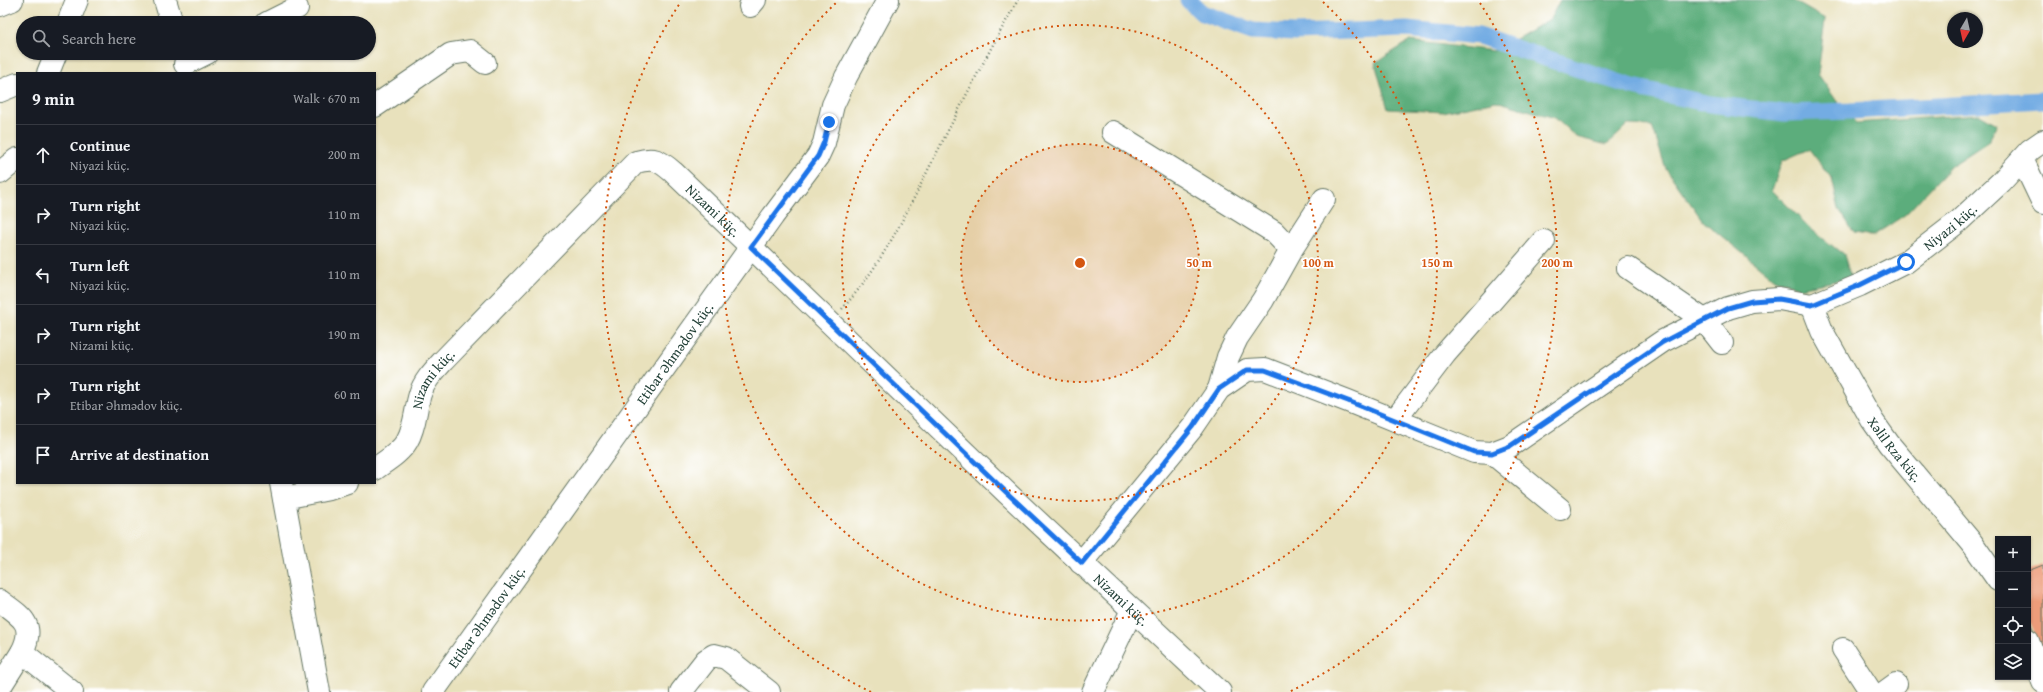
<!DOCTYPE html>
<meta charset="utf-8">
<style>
:root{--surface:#171b24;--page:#20242c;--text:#f1f3f6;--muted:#9ea1a6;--line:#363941}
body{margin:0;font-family:"Gentium Book Plus",serif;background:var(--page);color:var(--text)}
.controls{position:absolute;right:12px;bottom:12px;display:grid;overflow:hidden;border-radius:0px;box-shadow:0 1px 3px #0004}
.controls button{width:36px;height:36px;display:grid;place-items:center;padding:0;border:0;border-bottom:1px solid var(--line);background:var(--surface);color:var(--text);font:20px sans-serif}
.compass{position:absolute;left:1947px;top:12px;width:36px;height:36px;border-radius:50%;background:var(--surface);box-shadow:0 1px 3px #0004;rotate:189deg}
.stop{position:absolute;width:12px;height:12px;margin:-9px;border:3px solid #1a73e8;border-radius:50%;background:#fff}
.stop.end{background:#1a73e8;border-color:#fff;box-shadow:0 1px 4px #0008}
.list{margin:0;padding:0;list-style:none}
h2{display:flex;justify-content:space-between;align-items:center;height:52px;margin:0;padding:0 16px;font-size:17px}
h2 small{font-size:13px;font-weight:400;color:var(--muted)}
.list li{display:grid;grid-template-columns:26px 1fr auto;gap:12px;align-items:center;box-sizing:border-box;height:60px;padding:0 16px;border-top:1px solid var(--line)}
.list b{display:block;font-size:15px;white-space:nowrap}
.list p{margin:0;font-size:13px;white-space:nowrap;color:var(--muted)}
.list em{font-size:13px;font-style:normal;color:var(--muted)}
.icon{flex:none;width:22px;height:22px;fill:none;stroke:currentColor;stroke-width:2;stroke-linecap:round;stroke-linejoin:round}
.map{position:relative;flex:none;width:2043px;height:692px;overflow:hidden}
.search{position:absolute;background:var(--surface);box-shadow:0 1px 3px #0004;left:16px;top:16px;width:360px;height:44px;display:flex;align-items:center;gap:10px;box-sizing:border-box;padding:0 14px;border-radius:22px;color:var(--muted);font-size:15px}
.panel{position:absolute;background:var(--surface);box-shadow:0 1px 3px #0004;left:16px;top:72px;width:360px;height:412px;border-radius:0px}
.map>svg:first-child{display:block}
</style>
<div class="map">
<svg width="2043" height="692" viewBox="0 0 2043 692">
<rect width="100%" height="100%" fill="#fff"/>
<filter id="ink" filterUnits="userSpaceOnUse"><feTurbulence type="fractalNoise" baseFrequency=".025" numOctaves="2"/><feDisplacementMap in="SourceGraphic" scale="8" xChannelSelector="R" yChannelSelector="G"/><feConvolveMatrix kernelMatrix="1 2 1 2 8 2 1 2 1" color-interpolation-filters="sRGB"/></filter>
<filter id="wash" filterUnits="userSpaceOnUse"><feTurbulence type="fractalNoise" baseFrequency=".012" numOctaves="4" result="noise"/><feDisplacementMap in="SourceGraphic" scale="16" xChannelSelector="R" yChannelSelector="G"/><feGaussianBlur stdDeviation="0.9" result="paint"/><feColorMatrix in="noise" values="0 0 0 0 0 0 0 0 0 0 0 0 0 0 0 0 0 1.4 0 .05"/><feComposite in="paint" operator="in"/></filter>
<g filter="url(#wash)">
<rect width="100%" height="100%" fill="#e8e1bc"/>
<path fill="#5bad7b" stroke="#3d7558" d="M1560,0H1792L1825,19L1818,74L1836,100L1856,123L1980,114L1997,124L1989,141L1951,166L1906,214L1873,236L1854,233L1839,209L1832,179L1809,149L1782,161L1772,190L1811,229L1844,255L1851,278L1799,288L1774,279L1703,221L1666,169L1652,126L1628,125L1607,145L1576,137L1555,118L1496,101L1443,112L1388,109L1375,63L1410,41L1494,51L1550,19Z"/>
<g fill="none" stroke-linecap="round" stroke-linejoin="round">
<path stroke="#73ace3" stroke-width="17" d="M1188,0L1202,13L1253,31L1294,33L1407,29L1479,36L1633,87L1710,104L1785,113L1850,111L2043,100"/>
</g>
<g id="blocks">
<path fill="#ed9c7a" d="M2043,565V654L2028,618V571Z"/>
</g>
</g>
<g filter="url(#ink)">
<use href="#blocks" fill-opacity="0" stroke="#657664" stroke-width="1"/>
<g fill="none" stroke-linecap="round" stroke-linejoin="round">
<defs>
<g id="minor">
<path d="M165,0L172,23"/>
<path d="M0,5L12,0"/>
<path d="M750,6L755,0"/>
<path d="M68,23L77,0"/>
<path d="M267,23L297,8"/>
<path d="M185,64L207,53"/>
<path d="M48,73L56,53"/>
<path d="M0,91L17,84"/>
<path d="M375,106L451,54L470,51L485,63"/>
<path d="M1113,132L1274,232L1291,250L1263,300L1237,338L1228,357L1219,389"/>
<path d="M2022,159L2043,203"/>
<path d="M0,173L17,159"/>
<path d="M1291,250L1324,199"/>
<path d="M1628,268L1704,320L1722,343"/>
<path id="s1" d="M1812,305L1822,331L1872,420L1889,444L1972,543L1998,580"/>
<path d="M1395,420L1445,354L1544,241"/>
<path d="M1492,453L1560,509"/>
<path id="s2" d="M375,469C386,461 400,453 407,441C416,425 415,410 420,394C424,381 434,371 443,361L636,162C654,157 659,160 673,172L1007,493L1220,692"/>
<path d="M281,483L319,692"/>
<path d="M284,498L329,489L347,483"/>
<path id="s3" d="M1081,563L1193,427L1219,389L1247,370L1265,369L1348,401L1474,452L1492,453L1510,446L1663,341L1728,308L1752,301L1779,299L1812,305L1860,285L1906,262L1959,221L2001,182L2030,150L2043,141"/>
<path d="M0,601C22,617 36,624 22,652L72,692"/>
<path d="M2028,641L2043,682"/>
<path d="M1843,649L1871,692"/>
<path d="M0,687L22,652"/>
<path id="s4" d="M433,692L773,216L818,156L824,143L833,105L846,77L888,0"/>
<path d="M681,692L706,660L714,655L726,658L769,692"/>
<path d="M1093,692L1132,610"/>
<path d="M1885,692L1896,684"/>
</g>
</defs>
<use href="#minor" stroke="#657664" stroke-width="24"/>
<path stroke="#657664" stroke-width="2.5" stroke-dasharray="1 3" stroke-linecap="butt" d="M842,309C881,266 905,216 931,164C959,109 987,54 1018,0"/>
<use href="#minor" stroke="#fff" stroke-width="22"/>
</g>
</g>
<g fill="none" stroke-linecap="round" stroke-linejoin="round" filter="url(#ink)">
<path stroke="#1a73e8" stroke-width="5" d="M829,122L824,142L818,156L751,247L1007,493L1082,563L1193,427L1219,389L1247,370H1265L1348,401L1474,452L1492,453L1510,446L1663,342L1728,308L1752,301L1779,299L1812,305L1860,285L1906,262"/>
</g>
<circle cx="1080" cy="263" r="119" fill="#d45610" fill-opacity=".12"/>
<g fill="none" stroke="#d45610" stroke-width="2" stroke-dasharray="2 4">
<circle cx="1080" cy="263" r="119"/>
<circle cx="1080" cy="263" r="238"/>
<path d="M1323 2A357 357 0 1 1 837 2"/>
<path d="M871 692A477 477 0 0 1 680 3M1480 3A477 477 0 0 1 1289 692"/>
</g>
<g text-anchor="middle" stroke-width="3.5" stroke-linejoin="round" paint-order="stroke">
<g font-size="14" fill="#1f3d34" stroke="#fff">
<text dy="5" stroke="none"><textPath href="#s2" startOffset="506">Nizami küç.</textPath></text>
<text dy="5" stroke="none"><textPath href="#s3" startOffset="1040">Niyazi küç.</textPath></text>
<text dy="5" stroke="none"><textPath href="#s4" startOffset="416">Etibar Əhmədov küç.</textPath></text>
<text dy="5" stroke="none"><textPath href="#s2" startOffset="111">Nizami küç.</textPath></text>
<text dy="5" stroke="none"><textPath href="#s1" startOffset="167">Xəlil Rza küç.</textPath></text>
<text dy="5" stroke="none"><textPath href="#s2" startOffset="1070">Nizami küç.</textPath></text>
<text dy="5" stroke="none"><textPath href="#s4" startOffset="92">Etibar Əhmədov küç.</textPath></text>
</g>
</g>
<circle cx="1080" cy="263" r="6" fill="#d45610" stroke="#fff" stroke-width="2"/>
<g font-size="12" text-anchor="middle" font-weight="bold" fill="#d45610" stroke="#fff" stroke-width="3.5" stroke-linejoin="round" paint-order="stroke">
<text x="1199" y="267">50 m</text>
<text x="1318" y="267">100 m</text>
<text x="1437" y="267">150 m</text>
<text x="1557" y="267">200 m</text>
</g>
</svg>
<div class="controls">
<button>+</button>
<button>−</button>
<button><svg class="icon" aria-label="locate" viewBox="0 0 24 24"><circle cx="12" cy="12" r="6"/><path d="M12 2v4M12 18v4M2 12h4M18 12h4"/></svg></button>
<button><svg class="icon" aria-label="layers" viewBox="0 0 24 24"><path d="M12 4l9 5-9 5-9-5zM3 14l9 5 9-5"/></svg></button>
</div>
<svg class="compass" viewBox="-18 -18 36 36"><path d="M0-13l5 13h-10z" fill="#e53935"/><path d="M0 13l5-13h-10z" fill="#9ea1a6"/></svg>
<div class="stop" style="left:1906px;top:262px"></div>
<div class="stop end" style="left:829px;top:122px"></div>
<div class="search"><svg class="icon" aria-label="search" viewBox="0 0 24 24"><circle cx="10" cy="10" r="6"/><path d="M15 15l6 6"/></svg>Search here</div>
<section class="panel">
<h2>9 min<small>Walk · 670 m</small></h2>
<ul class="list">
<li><svg class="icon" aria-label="ahead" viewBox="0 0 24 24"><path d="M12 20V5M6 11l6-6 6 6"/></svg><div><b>Continue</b><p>Niyazi küç.</p></div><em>200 m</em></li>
<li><svg class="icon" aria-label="right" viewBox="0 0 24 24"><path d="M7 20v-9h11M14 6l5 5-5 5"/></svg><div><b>Turn right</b><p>Niyazi küç.</p></div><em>110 m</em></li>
<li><svg class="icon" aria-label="left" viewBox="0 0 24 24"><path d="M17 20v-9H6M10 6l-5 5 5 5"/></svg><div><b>Turn left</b><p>Niyazi küç.</p></div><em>110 m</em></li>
<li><svg class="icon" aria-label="right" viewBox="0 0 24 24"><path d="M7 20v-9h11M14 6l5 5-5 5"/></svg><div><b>Turn right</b><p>Nizami küç.</p></div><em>190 m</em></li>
<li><svg class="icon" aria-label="right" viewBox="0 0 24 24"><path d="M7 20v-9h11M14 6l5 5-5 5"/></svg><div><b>Turn right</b><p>Etibar Əhmədov küç.</p></div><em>60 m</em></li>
<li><svg class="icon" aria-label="arrive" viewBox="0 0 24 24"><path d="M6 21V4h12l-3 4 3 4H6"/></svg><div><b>Arrive at destination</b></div></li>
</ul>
</section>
</div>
